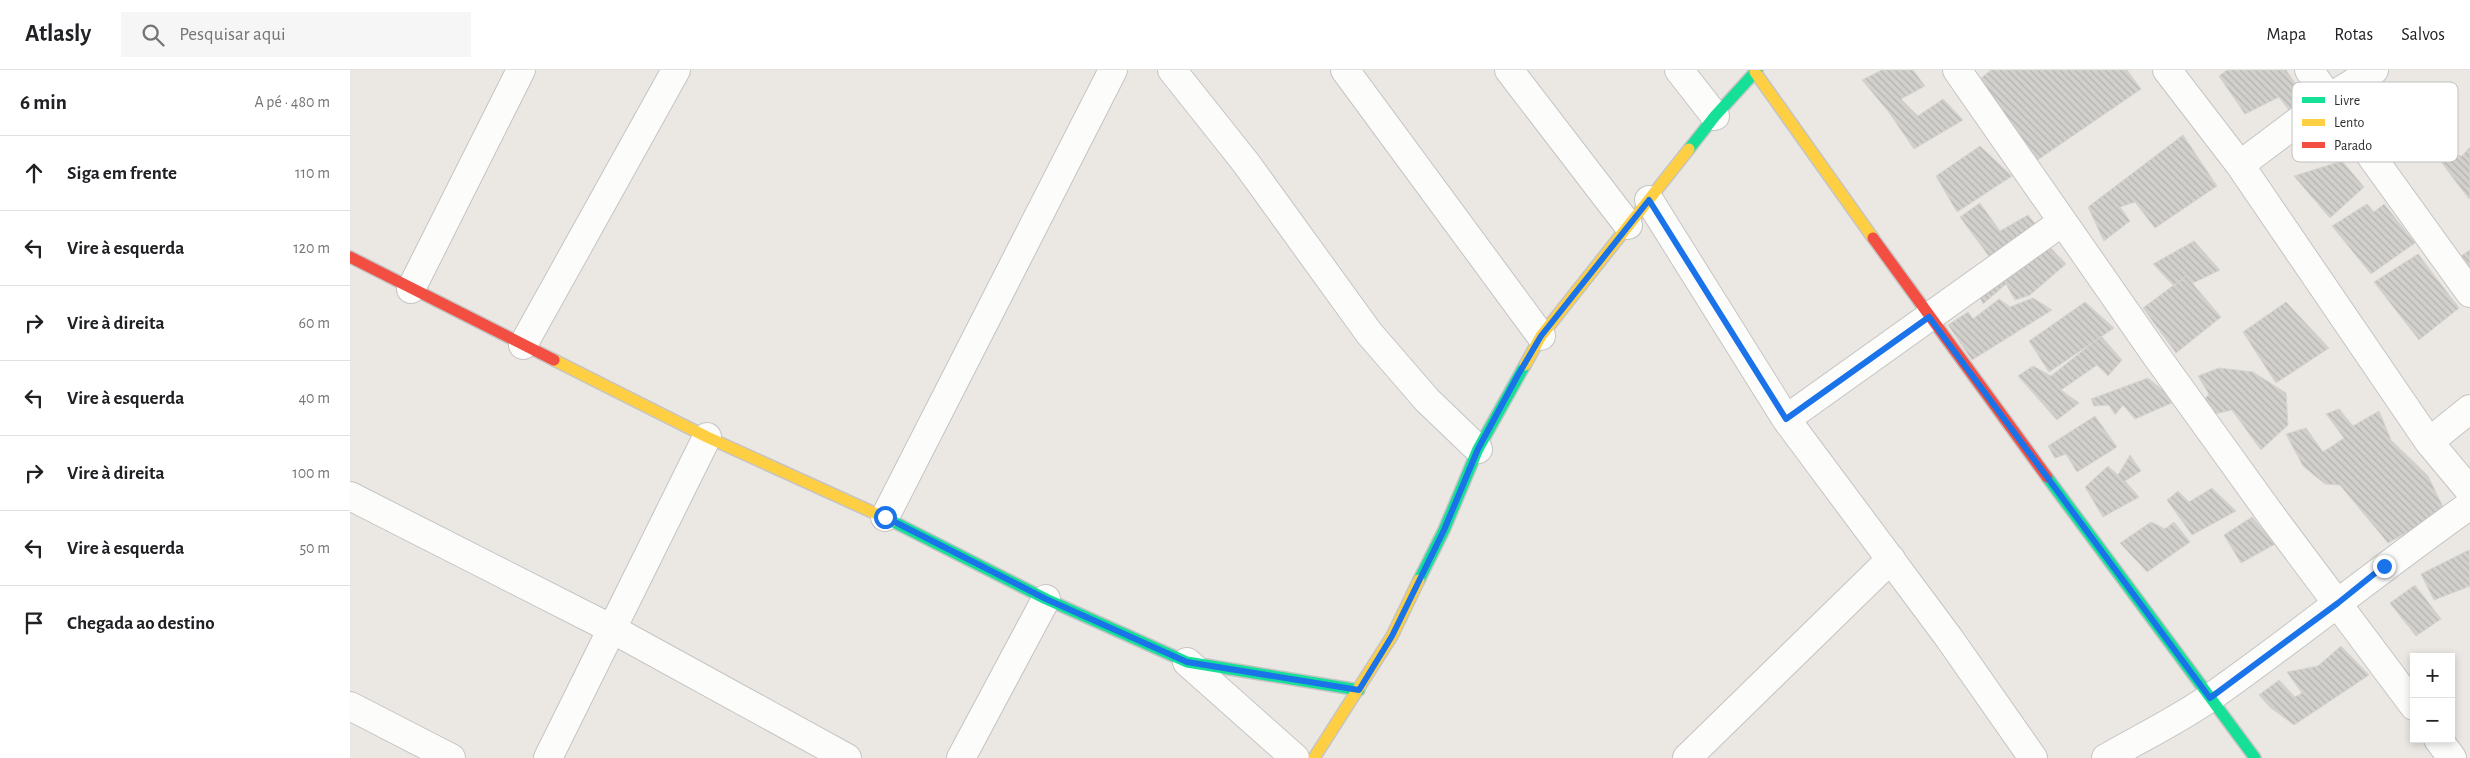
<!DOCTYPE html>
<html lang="pt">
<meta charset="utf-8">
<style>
:root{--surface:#fff;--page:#f6f6f6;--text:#202124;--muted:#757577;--line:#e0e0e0}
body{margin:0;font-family:"Alegreya Sans",sans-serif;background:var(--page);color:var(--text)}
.controls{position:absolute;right:15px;bottom:15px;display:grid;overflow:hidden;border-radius:0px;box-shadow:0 2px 8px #0003}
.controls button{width:45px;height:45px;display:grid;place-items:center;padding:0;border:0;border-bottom:1px solid var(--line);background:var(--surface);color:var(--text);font:25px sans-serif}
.stop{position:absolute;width:15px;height:15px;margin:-11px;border:4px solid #1a73e8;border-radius:50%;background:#fff}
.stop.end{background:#1a73e8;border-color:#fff;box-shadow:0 1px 5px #0008}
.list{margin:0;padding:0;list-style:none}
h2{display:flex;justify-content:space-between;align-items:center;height:65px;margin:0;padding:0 20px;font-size:21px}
h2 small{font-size:16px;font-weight:400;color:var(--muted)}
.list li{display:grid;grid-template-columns:32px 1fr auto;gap:15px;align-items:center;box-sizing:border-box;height:75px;padding:0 20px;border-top:1px solid var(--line)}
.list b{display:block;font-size:19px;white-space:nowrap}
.list em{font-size:16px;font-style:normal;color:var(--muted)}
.icon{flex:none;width:28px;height:28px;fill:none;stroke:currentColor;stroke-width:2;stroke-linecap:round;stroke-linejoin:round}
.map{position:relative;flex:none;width:2120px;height:688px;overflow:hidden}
header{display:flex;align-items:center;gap:30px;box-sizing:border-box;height:70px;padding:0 25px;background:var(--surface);border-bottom:1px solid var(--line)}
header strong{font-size:24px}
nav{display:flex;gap:28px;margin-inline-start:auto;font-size:18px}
.search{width:350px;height:45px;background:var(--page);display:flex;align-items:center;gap:12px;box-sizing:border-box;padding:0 18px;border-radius:0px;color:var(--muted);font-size:19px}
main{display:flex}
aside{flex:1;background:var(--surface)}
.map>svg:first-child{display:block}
</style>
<header>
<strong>Atlasly</strong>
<div class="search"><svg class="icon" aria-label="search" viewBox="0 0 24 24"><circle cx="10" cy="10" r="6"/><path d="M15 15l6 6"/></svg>Pesquisar aqui</div>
<nav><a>Mapa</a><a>Rotas</a><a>Salvos</a></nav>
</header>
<main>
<aside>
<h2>6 min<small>A pé · 480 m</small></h2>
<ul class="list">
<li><svg class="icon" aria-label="ahead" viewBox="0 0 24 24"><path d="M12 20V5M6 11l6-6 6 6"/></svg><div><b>Siga em frente</b></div><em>110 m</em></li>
<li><svg class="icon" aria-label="left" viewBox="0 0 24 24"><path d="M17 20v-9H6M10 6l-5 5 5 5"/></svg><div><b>Vire à esquerda</b></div><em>120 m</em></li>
<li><svg class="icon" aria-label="right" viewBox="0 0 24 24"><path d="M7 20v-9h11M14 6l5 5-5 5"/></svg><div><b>Vire à direita</b></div><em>60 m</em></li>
<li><svg class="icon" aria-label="left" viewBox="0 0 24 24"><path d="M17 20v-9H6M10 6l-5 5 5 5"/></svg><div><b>Vire à esquerda</b></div><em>40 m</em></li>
<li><svg class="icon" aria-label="right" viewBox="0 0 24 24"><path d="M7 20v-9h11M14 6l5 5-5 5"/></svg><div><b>Vire à direita</b></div><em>100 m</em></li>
<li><svg class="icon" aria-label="left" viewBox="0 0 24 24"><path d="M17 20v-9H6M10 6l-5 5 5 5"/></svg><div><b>Vire à esquerda</b></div><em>50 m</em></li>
<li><svg class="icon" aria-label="arrive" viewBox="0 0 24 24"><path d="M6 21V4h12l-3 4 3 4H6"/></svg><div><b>Chegada ao destino</b></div></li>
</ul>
</aside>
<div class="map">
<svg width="2120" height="688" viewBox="0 0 2120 688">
<defs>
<pattern id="building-back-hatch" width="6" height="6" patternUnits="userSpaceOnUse" patternTransform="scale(1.25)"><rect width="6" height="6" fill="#d2d0cd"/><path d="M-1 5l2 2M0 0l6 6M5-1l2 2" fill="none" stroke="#b5b3b0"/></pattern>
</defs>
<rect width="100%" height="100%" fill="#ebe8e4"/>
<path fill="url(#building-back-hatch)" stroke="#d6d4d0" d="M1532,0H1563L1575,16L1551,29L1568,46L1593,29L1613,50L1564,79L1538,41L1512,10Z
M1641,0H1777L1791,19L1686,91L1625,13Z
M1877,0H1936L1959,33L1942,44L1929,27L1895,44L1869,6Z
M1833,65L1867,116L1805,158L1785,132L1770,137L1780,151L1754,171L1738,137Z
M1630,76L1662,106L1607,142L1586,106Z
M2120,77V127L2119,129L2085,84L2112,86Z
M1992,91L2014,117L1980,148L1944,106Z
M1630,133L1650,161L1678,145L1690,160L1641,189L1610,147Z
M2017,134L2024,142L2034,134L2065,173L2021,204L1982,156Z
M1844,171L1870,200L1843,213L1836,206L1824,216L1803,194Z
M1695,172L1716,194L1680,225L1665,230L1656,214L1633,234L1626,219Z
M2120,180V205L2108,188Z
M2068,184L2109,238L2069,270L2024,212Z
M1836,206L1871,247L1826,283L1793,238Z
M1683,228L1702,240L1622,290L1598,255L1618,242L1623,249L1649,229L1660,237Z
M1735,232L1764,258L1699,302L1679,271Z
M1936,232L1979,278L1926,313L1893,262Z
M1751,266L1772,290L1758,306L1747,295L1711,320L1729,333L1707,350L1668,306L1683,296L1701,306Z
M1869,298L1903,302L1936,323L1938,355L1911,380L1882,340L1859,345L1851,334L1859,324L1848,306Z
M1798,308L1826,331L1785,349L1773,335L1765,345L1759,335L1744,336L1741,329Z
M1989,339L2003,356L2029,341L2041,370L2078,406L2095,441L2038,473L1990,415L1975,414L1953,396L1936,364L1956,358L1973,382L1994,368L1976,344Z
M1745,346L1767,377L1727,402L1716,384L1705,388L1698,376Z
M1780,385L1791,401L1775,411L1789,427L1753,447L1735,417L1758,396L1768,405Z
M1862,418L1886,441L1842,465L1817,430L1828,421L1839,432Z
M1902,447L1925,474L1891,493L1874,465Z
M1801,452L1815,459L1824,452L1840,472L1797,502L1770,473Z
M2119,480L2120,516L2084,530L2071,504Z
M2065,515L2091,549L2066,566L2040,533Z
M1991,576L2019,605L1944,655L1921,638L1909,625L1929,610L1945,627L1952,623L1937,602L1968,596Z"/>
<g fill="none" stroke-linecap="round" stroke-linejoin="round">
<defs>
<path id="street" d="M822,0L896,93L1019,263L1077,330L1128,379
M995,0L1191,266
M1159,0L1278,155
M1329,0L1365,46
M1607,0L1805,284L1921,445L2064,636
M1817,0L1890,95L2079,372L2120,421
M1959,0L2120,223
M1890,95L1979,28L2024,0
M1299,130L1436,349L1599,568L1683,688
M61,219L171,0
M173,275L326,0
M1436,349L1712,152
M2079,372L2120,339
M0,426L262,559L497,688
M535,447L763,0
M837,592L945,688
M0,636L101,688
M2088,669L2102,688
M198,688L357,367
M611,688L696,529
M1337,688L1541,489
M1756,688C1791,668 1828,650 1861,627C1949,565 2032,497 2120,435"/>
<path id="fast" d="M1339,79L1365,46L1407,0
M1697,407L1905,688
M542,451L696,529L837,592L1009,620
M1069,510L1094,460L1128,379L1175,295"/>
<path id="slow" d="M1405,2L1523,168
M204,290L357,367L542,451
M1175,295L1191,266L1339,79
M964,688L1042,566L1069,510"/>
<path id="jam" d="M1523,168L1697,407
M0,187L204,290"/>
</defs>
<use href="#street" stroke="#c5c4c4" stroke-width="30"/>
<use href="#fast" stroke="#c5c4c4" stroke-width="14"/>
<use href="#slow" stroke="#c5c4c4" stroke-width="14"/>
<use href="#jam" stroke="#c5c4c4" stroke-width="14"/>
<use href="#street" stroke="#fcfcfb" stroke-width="28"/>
<use href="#fast" stroke="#16e098" stroke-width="11"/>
<use href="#slow" stroke="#ffcf43" stroke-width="11"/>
<use href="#jam" stroke="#f24e42" stroke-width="11"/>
</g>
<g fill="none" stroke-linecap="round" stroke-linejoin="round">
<path stroke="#1a73e8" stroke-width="6" d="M535,447L696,529L837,592L1009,620L1042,566L1094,460L1128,379L1168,305L1191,266L1299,130L1436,349L1579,247L1860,628L1988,533L2034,496"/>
</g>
<rect x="1942" y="12" width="166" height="80" rx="8" fill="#fff" stroke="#c0c0c0" stroke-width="1"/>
<rect x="1952" y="27" width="23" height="6" fill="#16e098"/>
<rect x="1952" y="49" width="23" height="7" fill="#ffcf43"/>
<rect x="1952" y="72" width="23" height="6" fill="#f24e42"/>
<g font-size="14" fill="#2e2e2e">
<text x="1984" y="35">Livre</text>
<text x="1984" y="57">Lento</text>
<text x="1984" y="80">Parado</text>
</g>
</svg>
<div class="controls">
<button>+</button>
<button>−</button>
</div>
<div class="stop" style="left:535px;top:447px"></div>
<div class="stop end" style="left:2034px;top:496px"></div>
</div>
</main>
